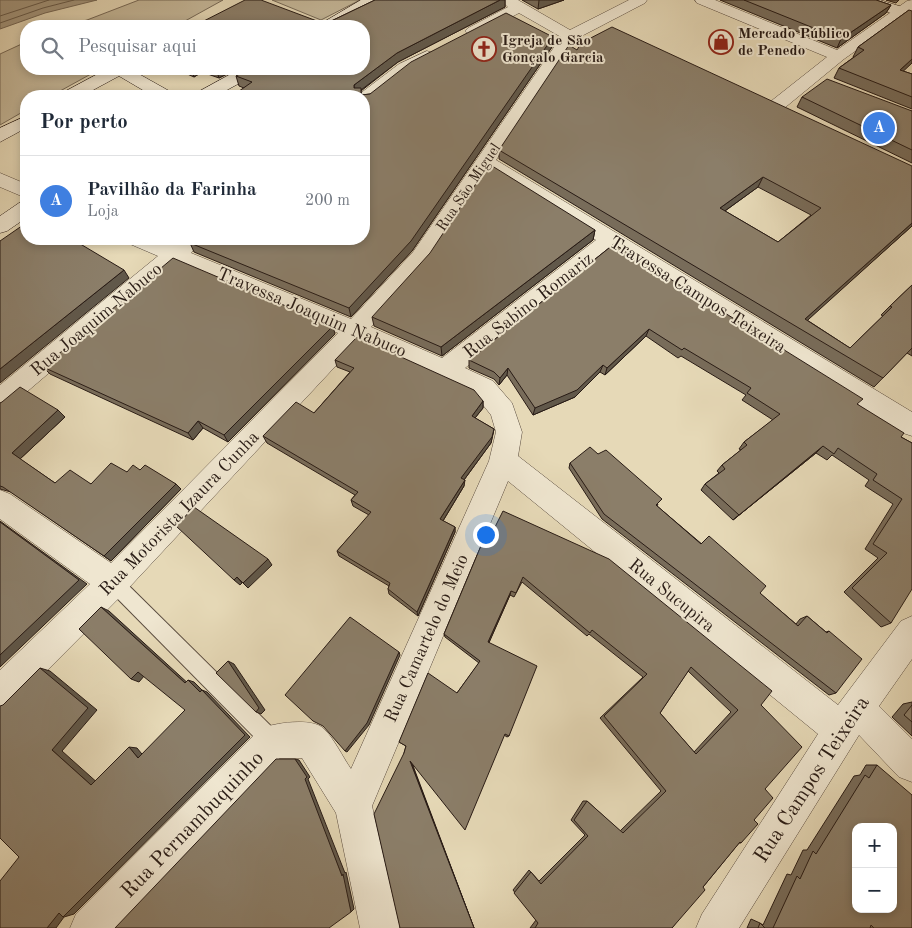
<!DOCTYPE html>
<html lang="pt">
<meta charset="utf-8">
<style>
:root{--surface:#fff;--page:#f6f6f7;--text:#1f2937;--muted:#747a83;--line:#e0e1e3;--accent:#8f2418}
body{margin:0;font-family:"Old Standard TT",serif;background:var(--page);color:var(--text)}
.controls{position:absolute;right:15px;bottom:15px;display:grid;overflow:hidden;border-radius:10px;box-shadow:0 2px 8px #0003}
.controls button{width:45px;height:45px;display:grid;place-items:center;padding:0;border:0;border-bottom:1px solid var(--line);background:var(--surface);color:var(--text);font:25px sans-serif}
.you{position:absolute;left:485px;top:534px;width:18px;height:18px;margin:-12px;border:4px solid #fff;border-radius:50%;background:#1a73e8;box-shadow:0 0 0 8px #1a73e833}
.badge{display:grid;place-items:center;width:32px;height:32px;border-radius:50%;background:var(--accent);color:#fff;font-size:16px;font-weight:700}
.pin{position:absolute;translate:-50% -50%;border:2px solid #fff;box-shadow:0 1px 5px #0006}
.list{margin:0;padding:0;list-style:none}
h2{display:flex;justify-content:space-between;align-items:center;height:65px;margin:0;padding:0 20px;font-size:21px}
h2 small{font-size:16px;font-weight:400;color:var(--muted)}
.list li{display:grid;grid-template-columns:32px 1fr auto;gap:15px;align-items:center;box-sizing:border-box;height:90px;padding:0 20px;border-top:1px solid var(--line)}
.list b{display:block;font-size:19px;white-space:nowrap}
.list p{margin:0;font-size:16px;white-space:nowrap;color:var(--muted)}
.list em{font-size:16px;font-style:normal;color:var(--muted)}
.icon{flex:none;width:28px;height:28px;fill:none;stroke:currentColor;stroke-width:2;stroke-linecap:round;stroke-linejoin:round}
.map{position:relative;flex:none;width:912px;height:928px;overflow:hidden}
.search{position:absolute;background:var(--surface);box-shadow:0 2px 8px #0003;left:20px;top:20px;width:350px;height:55px;display:flex;align-items:center;gap:12px;box-sizing:border-box;padding:0 18px;border-radius:20px;color:var(--muted);font-size:19px}
.panel{position:absolute;background:var(--surface);box-shadow:0 2px 8px #0003;left:20px;top:90px;width:350px;height:155px;border-radius:20px}
.map>svg:first-child{display:block}
</style>
<div class="map">
<svg width="912" height="928" viewBox="0 0 912 928">
<rect width="100%" height="100%" fill="#e6d9b7"/>
<filter id="stains"><feTurbulence type="fractalNoise" baseFrequency=".004" numOctaves="4"/><feColorMatrix values="0 0 0 0 .2 0 0 0 0 .09 0 0 0 0 .02 0 0 0 .5 -.17"/></filter>
<radialGradient id="worn" r=".72"><stop offset=".6" stop-color="#630" stop-opacity="0"/><stop offset="1" stop-color="#630" stop-opacity=".3"/></radialGradient>
<path fill="#c6b99b" stroke="#776a58" d="M139,0H223L176,26H64L87,20Z
M272,0H360L321,20Z
M26,42V69H100L51,96H26V110L0,125V54Z"/>
<path fill="#a59880" stroke="#736655" d="M0,0H97L45,13L0,29Z"/>
<g fill="none" stroke-linecap="round" stroke-linejoin="round">
<path stroke="#665a4a" stroke-width="1" d="M0,16L49,0
M0,23L43,8L74,0"/>
<defs>
<path id="lane" d="M113,573L119,576L279,734L282,741L279,748L272,751L265,748L107,588L104,582L107,576Z"/>
<path id="street" d="M500,0H518L570,30L629,0H647L645,3L576,39L496,160L912,412V436L903,433L612,250L465,368L493,381L512,403L522,432L518,456L838,705L901,621L912,616V659L879,706L912,739V782L899,777L859,735L739,928H696L702,914L818,734L508,481L372,806L400,928H360L336,813L302,758H280L118,928H70L76,914L260,729C273,723 313,717 324,729C335,740 342,756 351,769L489,461L496,432L491,415L475,395L358,342L124,593L12,706L0,711V670L90,584L0,519V490L10,494L111,563L338,333L177,264L9,407L0,410V385L158,256L130,244L128,239H157L172,245L180,239H203L191,253L351,319L413,252L561,37L519,13L478,34H468L465,31L468,28L508,7ZM488,172L596,240L442,358L371,327L429,262Z
M695,0H715L837,50L907,1L912,0V11L844,59L782,110L776,111L770,110L767,106L770,102L827,57L697,3Z
M427,51L433,53L435,56L433,59L411,70L370,102L364,103V96H357L399,64Z
M0,173L26,184V198L0,187Z"/>
<path id="secondary" d="M361,0H379L338,26H319L322,23Z
M858,0H880L912,10V20L860,3Z
M107,69H130L171,92L174,96H153L119,76L82,96H61L64,92Z
M240,69H260L258,73L216,96H195L198,92Z
M26,116V128L0,142V128Z
M26,202V218L7,231L0,233V216L19,203Z"/>
</defs>
<use href="#lane" stroke="#584a3e" stroke-width="2"/>
<use href="#street" stroke="#584a3e" stroke-width="1"/>
<use href="#secondary" stroke="#281b15" stroke-width="1"/>
<use href="#lane" fill="#efe6d0" fill-rule="evenodd"/>
<use href="#street" fill="#efe6d0" fill-rule="evenodd"/>
<use href="#secondary" fill="#efe6d0" fill-rule="evenodd"/>
</g>
<path fill="#786c5a" stroke="#281b15" fill-rule="evenodd" d="M375,0H505V7L398,62L361,91L362,95L370,94L553,37L552,47L412,251L351,317L194,252L190,243L364,96L244,88L239,86L236,76L325,24Z
M522,0H564L538,9Z
M720,0H876L891,5L886,13L837,48Z
M886,0H899L896,3Z
M909,10L903,71L912,74V109L834,78L839,68L854,57H853L858,47Z
M577,50L912,226L807,320L850,348L883,316L881,315L890,306L912,285V356L907,353L874,387L499,159V150ZM758,187L811,215L778,242L725,211Z
M176,69H237L219,78L202,72L194,77Z
M802,97L912,111V163L797,107Z
M595,230L593,240L442,356L374,326L372,317Z
M165,239H178L173,242Z
M614,244L857,404L901,437L912,443L891,623L881,627L844,592L878,558L865,549L893,504L865,486L869,480L832,455L827,460L816,453L733,520L701,490L705,484L719,473L717,471L722,465L741,450L739,449L744,442L773,420L742,400L746,395L681,356L678,358L646,336L605,375L600,372L575,397L533,415L507,375L499,385L494,379L469,368V360Z
M335,334L228,442L203,428L193,440L50,374L43,367Z
M335,360L483,401V408L475,418L494,429L491,443L464,480V486L443,521L455,527V532L418,616L389,594L388,589L389,586L339,556L337,551L369,515L353,506L351,500L355,495L267,443L263,436L314,413L350,372L337,367Z
M0,403L58,410L65,417L20,459L55,483L91,484L127,472L140,470L176,484L181,489L111,561L11,492L0,489Z
M570,463L658,504L657,506L796,624L800,619L807,616L826,632L829,631L836,693L829,695L602,519L569,468Z
M483,541L761,705L765,789L754,820L741,843H739L703,887L672,928H530L536,920L513,890L529,870L539,881L585,835L571,820L583,801H587L620,831L661,791L600,718L643,677L589,634L587,636L522,582L514,597L510,595L489,642L509,736L507,737L504,735L412,763L474,928H400L404,753L406,746L399,742L457,693L479,663L445,637L444,634ZM688,671L731,712L694,752L660,713Z
M912,702V736L892,717L903,704Z
M866,765H877L912,928H747L751,919L760,923L763,925L787,874L791,875L803,850H807L854,776L860,775Z"/>
<path fill="#61584a" stroke="#281b15" d="M500,0H505V7L398,62L361,90L354,88V85L397,53Z
M539,0H564L538,9Z
M891,5L886,13L837,48L841,39Z
M553,37L552,47L412,251L351,317L349,308Z
M912,59V63L894,80L900,70Z
M191,69H201L202,72L194,77Z
M216,69H237L219,78Z
M763,177L758,187L715,218L720,208Z
M912,223V226L799,328L805,319Z
M595,230L593,240L442,356L441,347Z
M171,239H178L173,242Z
M124,270L129,278L0,383V369Z
M333,326L335,334L228,442L224,435Z
M649,329L646,336L605,375L607,368Z
M603,365L600,372L575,397L533,415L535,408Z
M508,368L507,375L499,385L500,378Z
M483,401V408L471,423L472,416Z
M58,410L65,417L20,459L12,453Z
M198,421L203,428L193,440L188,433Z
M494,429L491,443L461,484V478Z
M823,446L816,453L733,520L739,515Z
M465,480L464,486L441,524L440,519Z
M176,484L181,489L111,561L104,556Z
M0,521L87,584L0,667Z
M455,527V532L418,616L417,612Z
M268,559L272,565L248,588L243,583Z
M237,577L242,583L240,585L234,580Z
M511,591L510,595L488,645V642Z
M101,607L109,611L191,686L185,683Z
M399,652L400,655L369,725L347,752L345,751Z
M228,661L234,664L265,710L261,714L256,712Z
M40,668L50,671L97,710L62,751L100,785H91L52,750Z
M138,672L145,675L139,682L131,679Z
M188,680L194,682L206,694L200,692Z
M202,690L207,692L250,737L74,914L64,917L56,928H47Z
M129,747L137,748L146,759L138,758Z
M295,759L299,760L310,777L308,779L345,873L346,872L354,909L351,912L342,876Z
M410,761L411,762L474,928Z"/>
<path fill="#8b7e69" stroke="#281b15" fill-rule="evenodd" d="M245,0H261L325,24L375,0H500L397,53L354,85V88H361V95L370,94L411,62L506,13L553,37L411,241L349,308L190,243L193,239H364V96H232L252,82L236,76L249,69H364V26H194Z
M744,0H876L891,5L841,39Z
M909,10L912,11V59L900,70L912,74V97L839,68L864,50L858,47Z
M612,27L912,166V223L805,319L850,348L892,307L890,306L912,285V348L883,378L499,150L569,45L577,50L581,43ZM763,177L821,208L778,242L720,208Z
M827,79L912,111V150L802,97Z
M489,164L595,230L441,347L372,317L430,253Z
M26,223V239H72L124,270L0,369V241Z
M614,244L863,399L857,404L904,433L901,437L912,443V589L891,623L852,588L887,553L873,544L902,499L873,480L877,474L838,448L834,454L823,446L739,515L705,484L725,469L722,465L747,445L744,442L780,414L747,393L751,388L684,348L682,350L649,329L607,368L603,365L577,390L535,408L508,368L500,378L494,372L469,360Z
M173,258L333,326L224,435L198,421L188,433L43,367Z
M357,337L474,390L483,401L472,416L494,429L492,437L461,478L465,480L440,519L455,527L417,612L388,589L390,583L337,551L371,512L351,500L358,492L263,436L296,402L314,413L354,368L335,360Z
M20,387L58,410L12,453L55,483L70,470L91,484L111,463L127,472L133,465L140,470L145,465L176,484L104,556L3,487L0,486V403L2,402Z
M590,447L598,454L606,450L662,499L656,505L701,544L709,536L766,586L760,593L798,626L807,616L827,633L829,631L862,659L836,693L604,514L570,463Z
M194,507L268,559L243,583L237,577L234,580L176,526Z
M503,511L609,559L772,691L761,705L802,747L765,789L773,798L754,820L758,824L741,843L740,842L703,887L705,890L672,928H535L538,923L514,893L531,872L541,884L588,836L574,820L587,801L623,833L666,791L604,716L647,674L592,630L590,633L523,577L516,593L511,591L488,642L537,666L509,736L505,734L465,830L410,761L474,928H400L374,814L404,753L406,746L399,742L428,673L457,693L480,661L444,634L483,541L487,543ZM691,667L738,710L696,754L660,713Z
M0,522L79,580L0,655Z
M101,607L185,683L188,680L200,692L202,690L245,735L63,917L59,913L47,928H0V881L19,857L0,838V706L3,705L40,668L88,708L52,750L91,785L129,747L138,758L185,710L138,672L131,679L79,629Z
M350,617L399,652L367,723L345,751L323,726L313,721L285,695Z
M228,661L259,708L256,712L216,673Z
M912,705V722L904,715Z
M276,759H295L307,777L305,779L342,876L343,874L351,912L329,928H115Z
M877,765L912,795V928H874L871,925L870,928H773L797,876L800,879L813,851L816,854L865,775L869,778ZM856,827H893V909H856Z
M760,923L765,928H758Z"/>
<defs>
<symbol id="shop-ring" viewBox="-11 -11 22 22"><circle r="9.5" fill="#efe6d0" stroke="#8f2418" stroke-width="1.5"/><path d="M-5-2.5h2.3a2.7 3.5 0 0 1 5.4 0H5L5.5 6h-11ZM-1.5-2.5h3a1.5 2.3 0 0 0-3 0Z" fill="#8f2418"/></symbol>
<symbol id="church-ring" viewBox="-11 -11 22 22"><circle r="9.5" fill="#efe6d0" stroke="#8f2418" stroke-width="1.5"/><path d="M-1.2-6h2.4v3.5h3.3v2.4h-3.3V6h-2.4V-.1h-3.3v-2.4h3.3Z" fill="#8f2418"/></symbol>
</defs>
<g fill-rule="evenodd">
<use href="#shop-ring" x="707" y="28" width="28" height="28"/>
<use href="#church-ring" x="470" y="35" width="28" height="28"/>
</g>
<g text-anchor="middle" stroke-width="4" stroke-linejoin="round" paint-order="stroke">
<g font-size="15" font-weight="bold" fill="#281b15" stroke="#efe6d0" text-anchor="start">
<text x="738" y="38">Mercado Público<tspan x="738" dy="17">de Penedo</tspan></text>
<text x="502" y="45">Igreja de São<tspan x="502" dy="17">Gonçalo Garcia</tspan></text>
</g>
<g font-size="15" fill="#281b15" stroke="#efe6d0">
<text transform="translate(468 187) rotate(-56)" y="5">Rua São Miguel</text>
</g>
<g font-size="18" fill="#281b15" stroke="#efe6d0">
<text transform="translate(698 294) rotate(32)" y="6">Travessa Campos Teixeira</text>
<text transform="translate(528 305) rotate(-38)" y="6">Rua Sabino Romariz</text>
<text transform="translate(312 312) rotate(23)" y="6">Travessa Joaquim Nabuco</text>
<text transform="translate(96 319) rotate(-40)" y="6">Rua Joaquim Nabuco</text>
<text transform="translate(179 513) rotate(-46)" y="6">Rua Motorista Izaura Cunha</text>
<text transform="translate(672 595) rotate(39)" y="6">Rua Sucupira</text>
<text transform="translate(426 638) rotate(-66)" y="6">Rua Camartelo do Meio</text>
</g>
<g font-size="21" fill="#281b15" stroke="#efe6d0">
<text transform="translate(811 779) rotate(-57)" y="7">Rua Campos Teixeira</text>
<text transform="translate(192 824) rotate(-46)" y="7">Rua Pernambuquinho</text>
</g>
</g>
<rect width="100%" height="100%" filter="url(#stains)"/>
<rect width="100%" height="100%" fill="url(#worn)"/>
</svg>
<div class="controls">
<button>+</button>
<button>−</button>
</div>
<div class="you"></div>
<div class="pin badge" style="left:879px;top:128px;background:#3f7fe0">A</div>
<div class="search"><svg class="icon" aria-label="search" viewBox="0 0 24 24"><circle cx="10" cy="10" r="6"/><path d="M15 15l6 6"/></svg>Pesquisar aqui</div>
<section class="panel">
<h2>Por perto<small></small></h2>
<ul class="list">
<li><span class="badge" style="background:#3f7fe0">A</span><div><b>Pavilhão da Farinha</b><p>Loja</p></div><em>200 m</em></li>
</ul>
</section>
</div>
